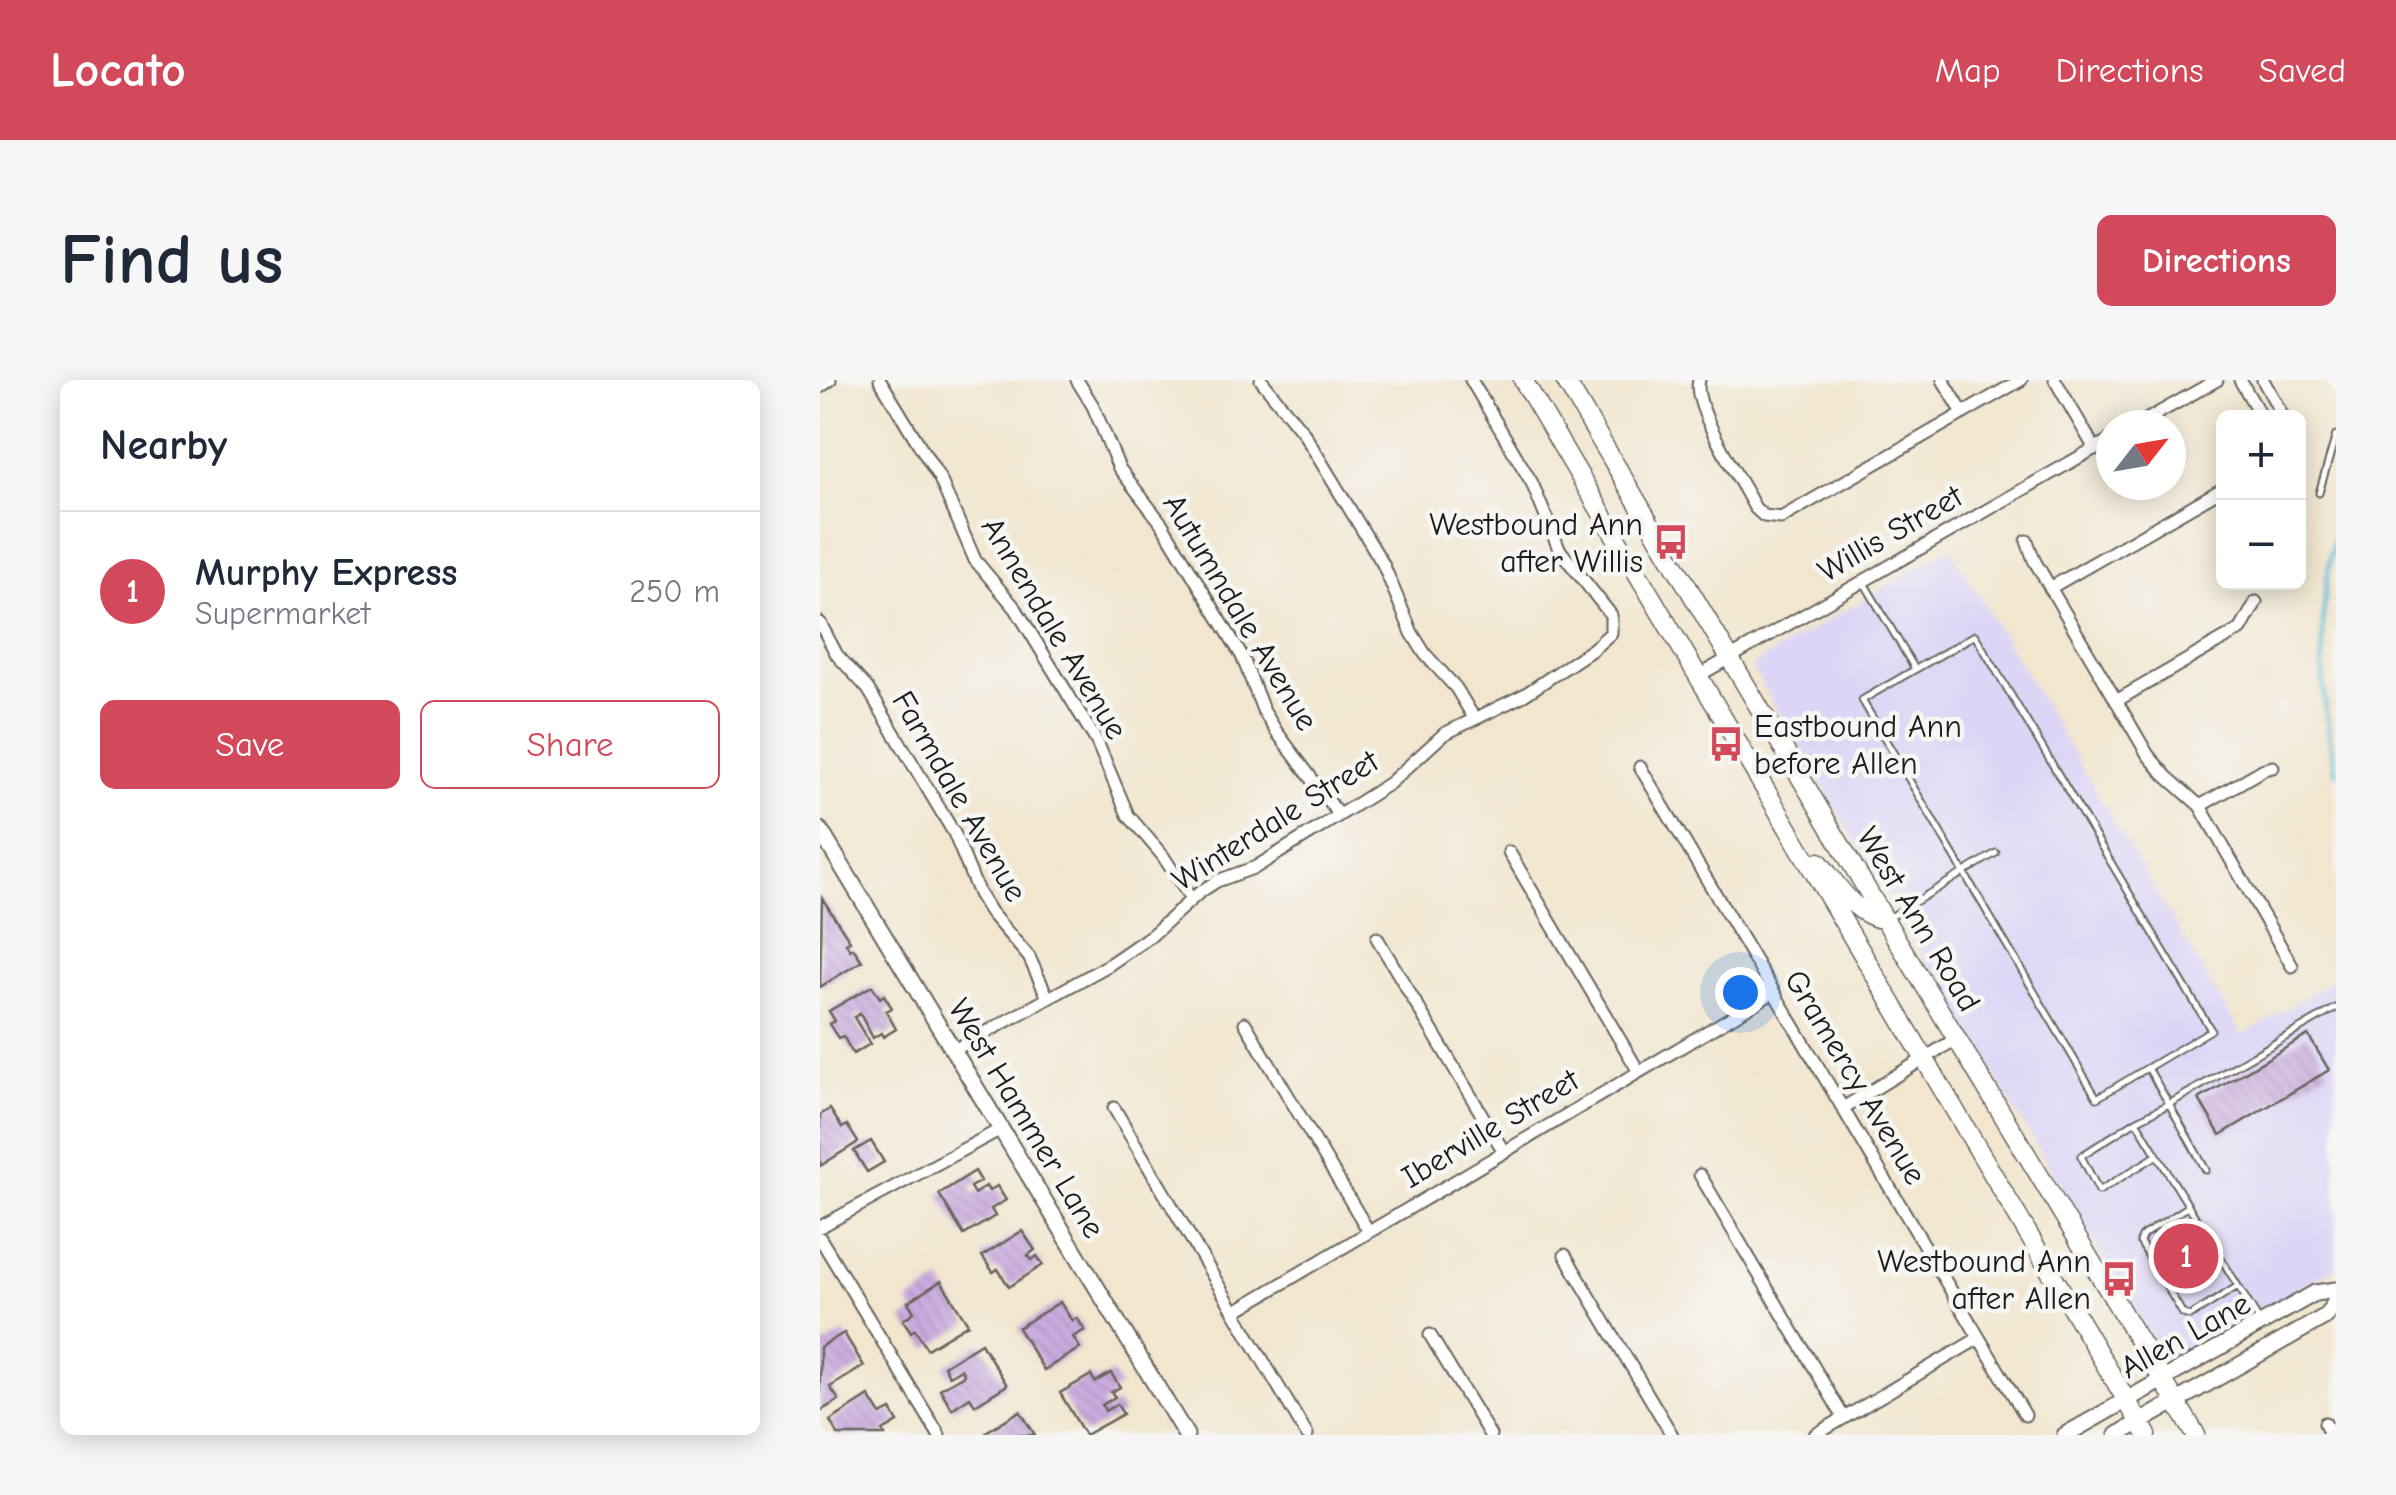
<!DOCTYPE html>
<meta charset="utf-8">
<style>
:root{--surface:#fff;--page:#f6f6f7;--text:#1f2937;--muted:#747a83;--line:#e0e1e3;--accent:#d1495b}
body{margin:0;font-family:"Comic Neue",sans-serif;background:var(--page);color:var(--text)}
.controls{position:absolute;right:30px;top:30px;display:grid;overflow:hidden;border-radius:15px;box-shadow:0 5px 25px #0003}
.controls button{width:90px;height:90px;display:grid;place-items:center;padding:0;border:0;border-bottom:2px solid var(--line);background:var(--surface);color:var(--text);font:50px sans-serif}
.compass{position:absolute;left:1276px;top:30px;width:90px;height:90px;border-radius:50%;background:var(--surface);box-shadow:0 5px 25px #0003;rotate:59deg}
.you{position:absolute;left:920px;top:612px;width:35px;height:35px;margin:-25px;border:8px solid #fff;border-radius:50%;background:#1a73e8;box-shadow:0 0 0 15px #1a73e833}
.badge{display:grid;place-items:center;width:65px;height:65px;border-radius:50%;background:var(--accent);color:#fff;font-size:32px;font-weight:700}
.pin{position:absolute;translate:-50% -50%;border:5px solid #fff;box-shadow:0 2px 10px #0006}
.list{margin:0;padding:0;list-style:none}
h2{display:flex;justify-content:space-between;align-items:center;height:130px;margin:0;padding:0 40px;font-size:42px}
h2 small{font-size:32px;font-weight:400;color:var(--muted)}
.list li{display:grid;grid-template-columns:65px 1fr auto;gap:30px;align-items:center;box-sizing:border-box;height:160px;padding:0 40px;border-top:2px solid var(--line)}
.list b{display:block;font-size:38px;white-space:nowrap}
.list p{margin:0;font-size:32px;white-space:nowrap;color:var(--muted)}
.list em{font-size:32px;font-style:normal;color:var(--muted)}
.actions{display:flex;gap:20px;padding:30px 40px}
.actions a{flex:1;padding:22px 0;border:2px solid var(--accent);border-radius:15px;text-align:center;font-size:35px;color:var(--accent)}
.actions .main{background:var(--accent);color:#fff}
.map{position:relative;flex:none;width:1516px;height:1055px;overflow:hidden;border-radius:15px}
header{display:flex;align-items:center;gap:60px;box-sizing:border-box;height:140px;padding:0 50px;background:var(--accent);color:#fff}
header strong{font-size:48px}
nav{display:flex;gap:55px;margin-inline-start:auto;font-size:35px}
.intro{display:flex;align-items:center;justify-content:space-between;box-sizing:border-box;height:240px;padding:0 60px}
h1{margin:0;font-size:70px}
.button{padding:25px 45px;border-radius:15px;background:var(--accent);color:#fff;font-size:35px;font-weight:700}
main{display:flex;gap:60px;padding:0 60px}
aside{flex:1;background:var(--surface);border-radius:15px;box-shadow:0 5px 25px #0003}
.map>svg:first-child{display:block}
</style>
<header>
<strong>Locato</strong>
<nav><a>Map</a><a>Directions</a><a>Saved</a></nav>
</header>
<div class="intro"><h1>Find us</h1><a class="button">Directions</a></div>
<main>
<aside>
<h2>Nearby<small></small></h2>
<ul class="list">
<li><span class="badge">1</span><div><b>Murphy Express</b><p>Supermarket</p></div><em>250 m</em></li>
</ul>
<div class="actions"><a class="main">Save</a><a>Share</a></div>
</aside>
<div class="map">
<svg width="1516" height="1055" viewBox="0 0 1516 1055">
<defs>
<pattern id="building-back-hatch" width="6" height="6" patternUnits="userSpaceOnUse" patternTransform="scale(2.5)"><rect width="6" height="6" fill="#ccacdf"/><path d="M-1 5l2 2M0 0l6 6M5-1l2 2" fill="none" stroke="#af93bf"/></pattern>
</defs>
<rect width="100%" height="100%" fill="#f6f6f2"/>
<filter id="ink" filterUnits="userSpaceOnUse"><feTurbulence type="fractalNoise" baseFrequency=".01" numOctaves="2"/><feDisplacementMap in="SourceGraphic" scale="20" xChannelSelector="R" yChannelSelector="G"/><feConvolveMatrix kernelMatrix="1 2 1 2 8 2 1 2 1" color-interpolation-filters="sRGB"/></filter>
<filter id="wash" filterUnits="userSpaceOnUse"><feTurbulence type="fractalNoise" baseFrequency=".0048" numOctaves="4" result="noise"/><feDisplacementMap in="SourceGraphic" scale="40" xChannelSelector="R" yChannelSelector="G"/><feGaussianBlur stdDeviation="2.25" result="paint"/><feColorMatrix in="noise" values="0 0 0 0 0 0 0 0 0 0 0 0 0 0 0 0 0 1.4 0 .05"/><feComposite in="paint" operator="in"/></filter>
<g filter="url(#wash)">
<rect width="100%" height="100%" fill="#f2e6cf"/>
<path fill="#ddd5f6" d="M1130,168L1422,656L1516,598V887L1346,984L931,286Z"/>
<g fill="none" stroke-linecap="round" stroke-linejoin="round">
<path stroke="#58bfd6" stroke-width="4" d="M1516,151C1497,229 1499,316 1516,393"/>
</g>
<g id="blocks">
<path fill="url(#building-back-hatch)" d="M2,518L30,561L26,563L30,570L33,568L42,581L0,607Z
M52,606L60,618L64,615L72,628L66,631L76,649L63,657L61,653L53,658L40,634L34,637L50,664L33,674L23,656L18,658L9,644L15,641L9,631Z
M1488,655L1509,690L1400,755L1379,719Z
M10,729L22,748L27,745L38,762L0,786V735Z
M51,761L64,782L47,792L34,771Z
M155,791L161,801L150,807L154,814L166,806L169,811L177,806L186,820L171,829L175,836L144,855L119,814Z
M202,851L215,870L208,875L212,880L217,876L223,885L189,907L178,889L173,892L162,876Z
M121,901L148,944L107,969L95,949L91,952L83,940L94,932L88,922Z
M240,922L252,941L257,938L265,950L253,957L260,968L224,990L198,948Z
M24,953L44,986L10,1007L19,1020L0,1031V967Z
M161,963L187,1005L155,1025L150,1017L132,1029L120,1009L144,995L141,989L129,996L124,986Z
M291,993L300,1007L291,1012L295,1017L282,1025L285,1031L297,1024L303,1034L265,1055L240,1013L271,995L275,1002Z
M49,1016L61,1035L71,1030L78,1042L63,1051L65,1055H18L10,1041Z
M200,1031L215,1055H168L166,1052Z"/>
</g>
</g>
<g filter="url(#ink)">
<use href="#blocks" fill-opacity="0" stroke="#67635b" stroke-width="2.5"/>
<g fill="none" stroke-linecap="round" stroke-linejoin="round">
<defs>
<path id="lane" d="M1499,113L1516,55
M1043,201L1095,289
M1155,255L1391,650L1277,718L1042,320Z
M1067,539L1176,473
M1328,688L1349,724L1516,628
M1316,741L1261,776L1279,811L1336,776
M1386,790L1349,724L1316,741L1439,940
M1369,826L1323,855L1320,862L1363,934L1370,936L1418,906"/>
<path id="street" d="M60,0L120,99L155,180L196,229L277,362L308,435L343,476L371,519
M257,0L273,26L299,88L342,144L422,276L443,330L456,351L519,435
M441,0L483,52L563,184L592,253L605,274L636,308L654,338
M879,0C871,26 921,100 935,128L944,136L961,138L1201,0
M1123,0L1143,33
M1235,0L1275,69
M1420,0L1442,38
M1443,0L1464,38
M0,7L10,0
M1317,45L1397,0
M1207,161L1214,180L1328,375L1346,396L1380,426L1472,586
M1230,208L1404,108
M0,243L17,275L48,309L134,453L159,514L170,532L209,577L228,618
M878,296L1291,59
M1296,321L1421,249L1436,222
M820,387L1205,1035
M1380,426L1444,389L1453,387
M689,472L819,692
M557,558L684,772
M425,643L549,852
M134,670L287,586L332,555L380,512L397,501L436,487L499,448L570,403L624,354L704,315L773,269L791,253V235L739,169L712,103L651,0
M294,728L487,1055
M1023,728L1136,659
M880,795L1024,1038
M0,847L181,749
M0,858L119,1055
M745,875L852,1055
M414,932L954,612
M610,955L670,1055
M1505,1043L1510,1055
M995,1055L1159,958"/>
<path id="secondary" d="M0,450L366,1055
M1245,1055L1495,913L1516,910
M1297,1055L1506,936L1516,921"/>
<path id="primary" d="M703,0L1327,1055
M745,0L1065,540L1376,1055
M999,482C1019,507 1033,534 1065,540"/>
</defs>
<use href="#lane" stroke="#67635b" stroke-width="9"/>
<use href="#street" stroke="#67635b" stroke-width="15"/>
<use href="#secondary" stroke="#67635b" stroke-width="19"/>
<use href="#primary" stroke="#67635b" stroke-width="21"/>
<use href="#lane" stroke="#fff" stroke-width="5"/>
<use href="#street" stroke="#fff" stroke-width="11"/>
<use href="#secondary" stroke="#fff" stroke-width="15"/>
<use href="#primary" stroke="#fff" stroke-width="18"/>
</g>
</g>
<defs>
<symbol id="bus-bare" viewBox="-9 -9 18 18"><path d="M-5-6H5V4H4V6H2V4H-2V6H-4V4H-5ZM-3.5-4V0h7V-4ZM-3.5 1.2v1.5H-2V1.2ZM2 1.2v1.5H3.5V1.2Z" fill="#d1495b" stroke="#f6f6f2" stroke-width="2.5" paint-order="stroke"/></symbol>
</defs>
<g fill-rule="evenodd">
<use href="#bus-bare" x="826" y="137" width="50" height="50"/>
<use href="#bus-bare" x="881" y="339" width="50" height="50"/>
<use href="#bus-bare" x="1274" y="874" width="50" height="50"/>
</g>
<g text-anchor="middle" stroke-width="9" stroke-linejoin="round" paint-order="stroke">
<g font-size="32" fill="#1c1c1c" stroke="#f6f6f2" text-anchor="end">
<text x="823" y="155">Westbound Ann<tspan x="823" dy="37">after Willis</tspan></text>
<text x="934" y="357" text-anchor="start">Eastbound Ann<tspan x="934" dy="37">before Allen</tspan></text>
<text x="1271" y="892">Westbound Ann<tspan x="1271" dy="37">after Allen</tspan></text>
</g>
<g font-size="32" fill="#1c1c1c" stroke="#f6f6f2">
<text transform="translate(1070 153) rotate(-30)" y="11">Willis Street</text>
<text transform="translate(421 232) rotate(59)" y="11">Autumndale Avenue</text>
<text transform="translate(235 248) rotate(59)" y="11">Annendale Avenue</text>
<text transform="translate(140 416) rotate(60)" y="11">Farmdale Avenue</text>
<text transform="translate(455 440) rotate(-32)" y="11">Winterdale Street</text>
<text transform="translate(1099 539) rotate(59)" y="11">West Ann Road</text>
<text transform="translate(1036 697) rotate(59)" y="11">Gramercy Avenue</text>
<text transform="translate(207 738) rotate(59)" y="11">West Hammer Lane</text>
<text transform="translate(670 748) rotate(-31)" y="11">Iberville Street</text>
<text transform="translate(1365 955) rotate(-29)" y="11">Allen Lane</text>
</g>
</g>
</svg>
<div class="controls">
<button>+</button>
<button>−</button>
</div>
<svg class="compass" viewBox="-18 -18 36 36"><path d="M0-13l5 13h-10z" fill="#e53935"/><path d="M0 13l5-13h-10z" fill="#747a83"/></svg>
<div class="you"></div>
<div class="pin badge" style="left:1366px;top:876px">1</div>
</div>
</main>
